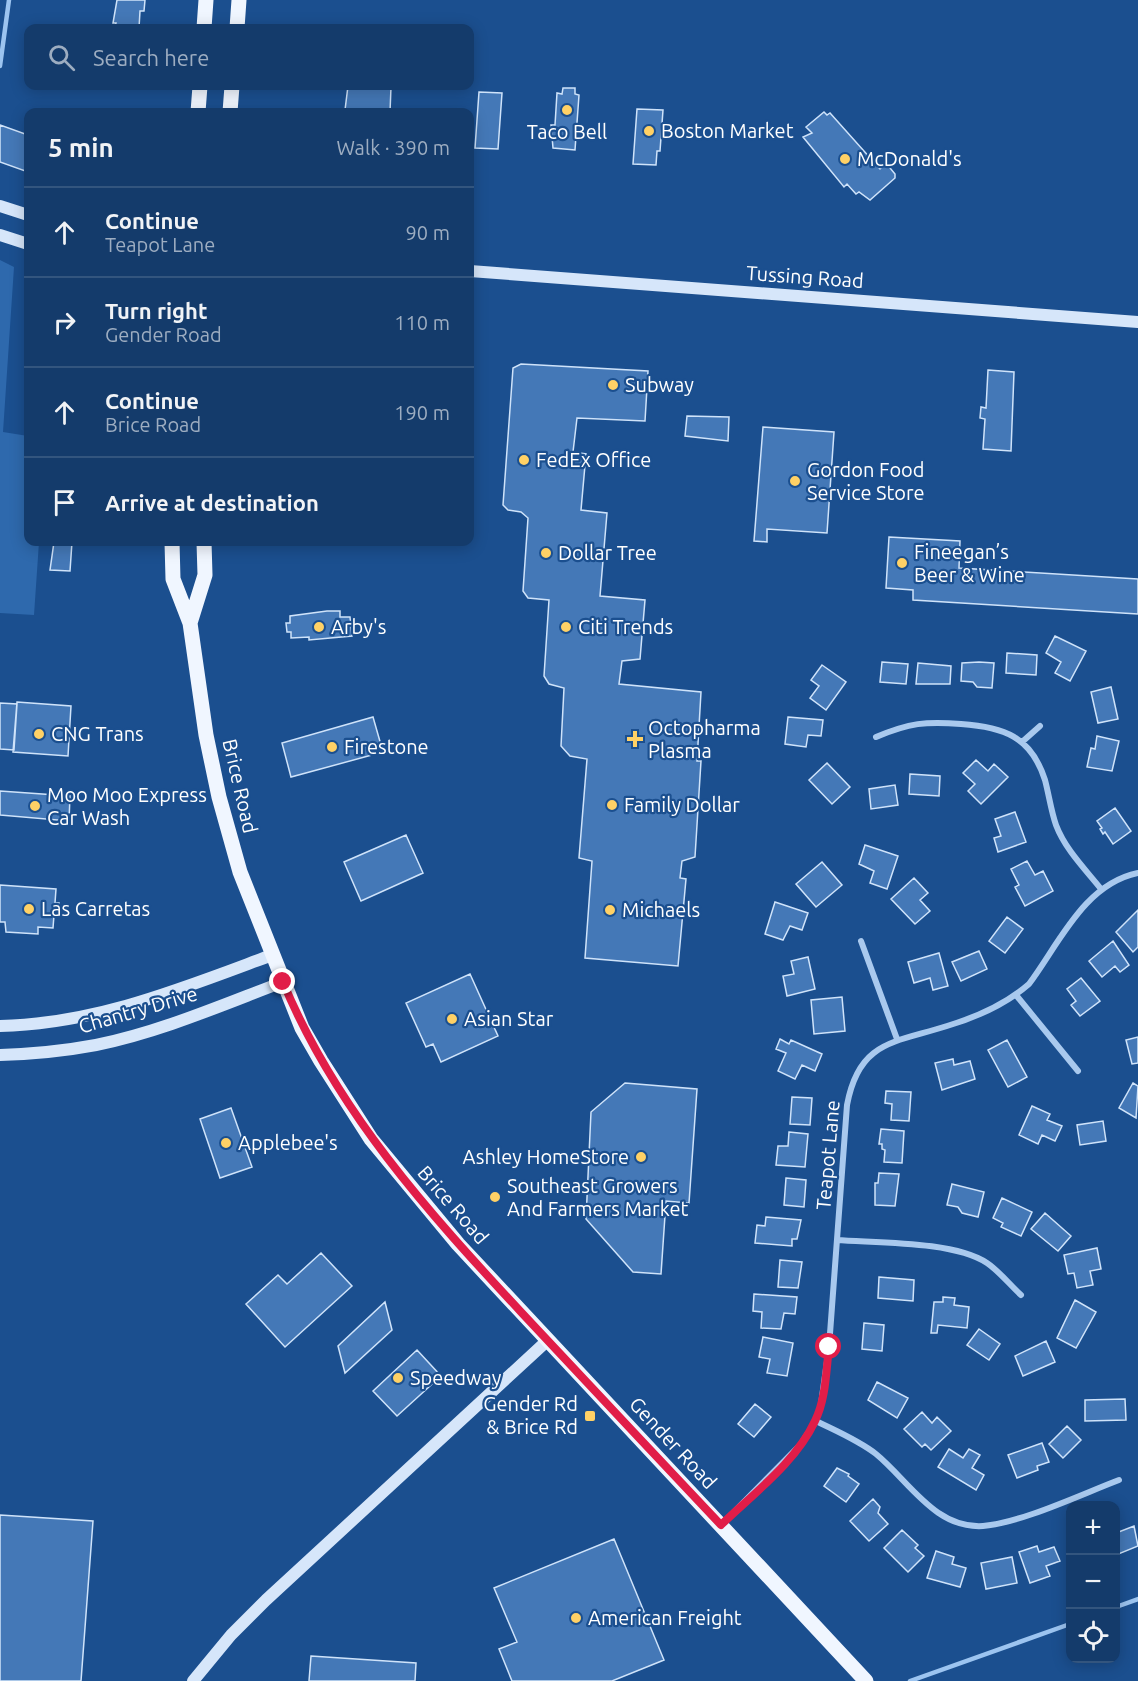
<!DOCTYPE html>
<meta charset="utf-8">
<style>
:root{--surface:#143b6b;--page:#214673;--text:#f1f3f6;--muted:#9dadc1;--line:#33557e}
body{margin:0;font-family:Ubuntu,sans-serif;background:var(--page);color:var(--text)}
.controls{position:absolute;right:18px;bottom:18px;display:grid;overflow:hidden;border-radius:12px;box-shadow:0 3px 15px #0003}
.controls button{width:54px;height:54px;display:grid;place-items:center;padding:0;border:0;border-bottom:2px solid var(--line);background:var(--surface);color:var(--text);font:30px sans-serif}
.stop{position:absolute;width:18px;height:18px;margin:-14px;border:4px solid #e11d48;border-radius:50%;background:#fff}
.stop.end{background:#e11d48;border-color:#fff;box-shadow:0 2px 6px #0008}
.list{margin:0;padding:0;list-style:none}
h2{display:flex;justify-content:space-between;align-items:center;height:78px;margin:0;padding:0 24px;font-size:26px}
h2 small{font-size:20px;font-weight:400;color:var(--muted)}
.list li{display:grid;grid-template-columns:39px 1fr auto;gap:18px;align-items:center;box-sizing:border-box;height:90px;padding:0 24px;border-top:2px solid var(--line)}
.list b{display:block;font-size:22px;white-space:nowrap}
.list p{margin:0;font-size:20px;white-space:nowrap;color:var(--muted)}
.list em{font-size:20px;font-style:normal;color:var(--muted)}
.icon{flex:none;width:33px;height:33px;fill:none;stroke:currentColor;stroke-width:2;stroke-linecap:round;stroke-linejoin:round}
.map{position:relative;flex:none;width:1138px;height:1681px;overflow:hidden}
.search{position:absolute;background:var(--surface);box-shadow:0 3px 15px #0003;left:24px;top:24px;width:450px;height:66px;display:flex;align-items:center;gap:15px;box-sizing:border-box;padding:0 21px;border-radius:12px;color:var(--muted);font-size:22px}
.panel{position:absolute;background:var(--surface);box-shadow:0 3px 15px #0003;left:24px;top:108px;width:450px;height:438px;border-radius:12px}
.map>svg:first-child{display:block}
</style>
<div class="map">
<svg width="1138" height="1681" viewBox="0 0 1138 1681">
<rect width="100%" height="100%" fill="#1b4f8f"/>
<path fill="#2e69ad" d="M0,260L14,267L3,432L28,436V542H39L34,615L0,613Z"/>
<g fill="none" stroke-linecap="round" stroke-linejoin="round">
<path stroke="#9cc4f0" stroke-width="4.5" d="M0,66L9,0
M1116,1607L1138,1599
M910,1681L1070,1624"/>
</g>
<path fill="#4478b7" stroke="#cfe3fa" stroke-width="1.5" d="M117,0H145L144,11H140L139,28H115L116,23H113Z
M348,86L391,87L390,112L345,110Z
M563,88H575V94L579,95L575,150L553,148L551,125H555L557,93L562,94Z
M479,92L502,93L498,149L475,148Z
M637,109L663,110L660,151H657L656,165L633,164Z
M824,112L827,115L830,113L880,169L886,163L895,174V178L870,200L859,192L856,194L847,184L844,187L803,137L812,133L806,127Z
M0,125L28,135V172L0,162Z
M521,364L648,371L645,421L577,418L573,452L586,454L581,510L607,513L600,596L645,600L640,659L622,661L619,684L701,692L697,761H701L695,857L682,861L680,878L686,879L678,966L585,958L592,861L579,858L587,759L570,756L561,746L564,688L549,684L544,676L549,600L528,598L523,591L528,518L521,512L508,510L503,505L513,368Z
M988,370L1014,372L1011,451L983,449L985,419L980,418L981,407L986,408Z
M687,416L729,417L728,441L685,436Z
M763,427L834,432L827,533L767,529V542L754,541Z
M889,537L960,541L959,568L1138,579V614L913,600V590L886,588Z
M54,542H72L70,571L50,570Z
M327,611H340V617H350L352,636L309,640V637L291,638V632H287L286,623H290V616Z
M1055,636L1086,651L1070,681L1055,673L1061,662L1046,653Z
M1007,653L1037,655L1036,675L1006,673Z
M882,662L908,664L906,684L880,682Z
M979,662L994,663L992,688L977,687L973,682L961,681L962,663Z
M918,663L951,666L950,684H916Z
M822,665L846,682L826,710L810,698L819,686L811,680Z
M1111,687L1118,719L1098,723L1091,692Z
M17,702L71,706L68,756L13,752Z
M0,703L17,704L14,750L0,749Z
M373,717L383,752L291,777L282,743Z
M788,717L823,720L821,736L808,735L806,747L785,744Z
M1097,736L1119,741L1112,771L1087,767L1091,748L1095,749Z
M976,760L988,771L994,764L1008,777L981,804L968,791L975,784L963,773Z
M827,763L850,787L832,804L809,780Z
M910,774L940,776L939,796L909,794Z
M895,785L898,805L871,809L869,789Z
M0,791L70,796L69,821L0,815Z
M1115,808L1131,831L1113,844L1105,832L1103,834L1100,829L1102,828L1097,821Z
M1015,812L1026,842L998,852L994,838L1001,836L995,819Z
M406,835L423,873L361,901L344,862Z
M865,845L898,856L887,889L870,883L874,871L859,864Z
M1027,861L1035,875L1043,871L1053,891L1025,906L1015,887L1019,885L1011,869Z
M822,862L842,885L816,907L796,884Z
M914,878L928,893L920,900L930,911L915,924L891,899Z
M0,885L56,889L55,903H59L58,915H54L53,928L38,927V934L6,932L5,922H0Z
M775,902L808,913L802,930L790,926L783,940L765,934Z
M1138,910V947L1133,952L1116,932Z
M1007,917L1023,929L1005,953L989,941Z
M1113,941L1129,965L1120,972L1115,966L1102,977L1089,961Z
M979,951L987,969L961,981L952,962Z
M939,953L948,986L933,990L930,978L914,983L908,962Z
M808,957L815,989L787,996L783,976L794,974L791,961Z
M470,974L498,1036L441,1062L433,1044L426,1047L406,1003Z
M1081,978L1100,1001L1080,1016L1071,1005L1076,1001L1067,989Z
M842,997L845,1031L814,1034L811,1000Z
M1138,1037V1063L1132,1064L1126,1040Z
M780,1039L789,1044L791,1040L822,1054L815,1071L802,1065L795,1079L778,1071L786,1053L776,1049Z
M1007,1040L1027,1077L1008,1087L988,1050Z
M953,1059L954,1065L970,1061L975,1079L942,1090L935,1063Z
M625,1083L697,1089L689,1203L666,1201L661,1274L633,1272L586,1219L591,1112Z
M1133,1083L1138,1086L1136,1118L1119,1108Z
M886,1091L911,1092L909,1121L891,1120L892,1104L885,1103Z
M792,1097L812,1098L810,1125L790,1124Z
M1032,1106L1050,1114L1047,1120L1062,1126L1055,1141L1042,1135L1038,1144L1019,1135Z
M231,1108L252,1167L220,1178L200,1119Z
M1103,1121L1106,1141L1080,1145L1077,1125Z
M881,1129L904,1131L902,1163L884,1162L885,1150L882,1149V1144H879Z
M789,1132L808,1134L805,1167L776,1165L778,1146H788Z
M879,1173L899,1174L895,1206L875,1205V1183H878Z
M786,1178L806,1180L804,1207L784,1205Z
M952,1184L984,1192L978,1217L962,1213L958,1207L947,1205Z
M1002,1198L1032,1212L1021,1236L1001,1227L1003,1223L993,1218Z
M1045,1213L1071,1236L1058,1251L1031,1229Z
M766,1217L801,1220L797,1239H792V1246L755,1243L757,1225L765,1226Z
M1097,1248L1101,1269L1090,1271L1093,1285L1077,1288L1074,1273L1068,1274L1064,1255Z
M321,1253L352,1286L285,1347L246,1304L278,1275L287,1284Z
M780,1260L802,1262L798,1288L778,1287Z
M879,1277L914,1280L913,1301L878,1298Z
M754,1294L797,1297L795,1314L784,1313L781,1329L761,1328L762,1312L753,1311Z
M943,1297L955,1298L954,1305L969,1307L967,1328L938,1325L937,1333H931L934,1302H943Z
M1075,1300L1096,1312L1076,1348L1057,1338Z
M385,1302L392,1330L345,1373L338,1346Z
M864,1323L884,1325L882,1351L862,1349Z
M979,1329L1000,1344L989,1360L967,1345Z
M763,1337L793,1343L787,1376L767,1373L770,1359L759,1357Z
M1046,1341L1055,1362L1023,1376L1015,1356Z
M417,1350L441,1376L397,1416L373,1391Z
M877,1382L908,1398L897,1418L868,1400Z
M1125,1399L1126,1420L1085,1421V1400Z
M755,1404L771,1417L754,1437L738,1424Z
M922,1412L932,1423L937,1417L951,1431L931,1450L925,1444L922,1447L904,1429Z
M1067,1426L1081,1440L1063,1458L1049,1444Z
M1042,1443L1049,1462L1037,1466L1038,1470L1017,1478L1008,1455Z
M949,1449L963,1458L969,1449L980,1455L972,1468L984,1475L976,1490L938,1467Z
M837,1468L849,1474L848,1476L859,1484L846,1502L824,1486Z
M873,1499L880,1507L878,1513L888,1524L869,1541L850,1521Z
M0,1515L93,1521L81,1681H0Z
M1134,1526L1138,1546L1116,1555V1533Z
M902,1530L918,1545L915,1548L924,1556L908,1572L884,1548Z
M614,1539L664,1660L612,1681H512L499,1649L517,1642L494,1588Z
M1037,1546L1039,1552L1054,1547L1060,1561L1046,1566L1050,1576L1030,1583L1019,1552Z
M936,1551L954,1557L952,1564L966,1568L960,1587L927,1578Z
M1012,1557L1017,1583L986,1589L981,1563Z
M311,1656L416,1663L415,1681H309Z"/>
<g fill="none" stroke-linecap="round" stroke-linejoin="round">
<path stroke="#a9c9ee" stroke-width="6" d="M876,737C909,723 926,721 961,724C1003,727 1031,736 1045,780C1049,795 1051,811 1056,825C1065,849 1085,869 1101,889
M1022,742L1040,726
M861,941L897,1039
M1016,995L1078,1071
M837,1240C877,1243 954,1241 987,1263C999,1271 1010,1285 1021,1295
M816,1421C836,1431 858,1440 876,1454C909,1481 935,1529 983,1526C1021,1523 1082,1494 1119,1480
M722,1524L801,1444L816,1421L821,1404L829,1347L847,1105C859,1040 895,1043 947,1026C977,1017 1005,1005 1029,984C1059,944 1084,884 1138,873"/>
<path stroke="#d6e6fa" stroke-width="12" d="M0,206L28,215
M0,235L28,244
M470,271L1138,322
M0,1026C96,1024 183,988 272,955
M0,1055C32,1054 64,1051 96,1045C160,1032 222,1005 283,982
M193,1681L231,1635L266,1600L548,1340"/>
<path stroke="#f0f6ff" stroke-width="15" d="M204,28L206,0
M237,28L239,0
M198,112L200,86
M230,112L232,86
M172,542L173,579L190,623L206,735L219,797L240,872L302,1028L321,1061L371,1139L458,1244L866,1681
M190,623L205,575L204,542"/>
</g>
<g fill="none" stroke-linecap="round" stroke-linejoin="round">
<path stroke="#e11d48" stroke-width="8" d="M283,982C336,1110 428,1212 521,1312C588,1384 654,1454 721,1525C753,1494 796,1462 815,1421C826,1399 826,1371 829,1347"/>
</g>
<g fill="#ffd166" stroke="#1b4f8f" stroke-width="2">
<circle cx="567" cy="110" r="6"/>
<circle cx="649" cy="131" r="6"/>
<circle cx="845" cy="159" r="6"/>
<circle cx="613" cy="385" r="6"/>
<circle cx="524" cy="460" r="6"/>
<circle cx="795" cy="481" r="6"/>
<circle cx="546" cy="553" r="6"/>
<circle cx="902" cy="563" r="6"/>
<circle cx="319" cy="627" r="6"/>
<circle cx="566" cy="627" r="6"/>
<circle cx="39" cy="734" r="6"/>
<path d="M632 730h6v6h6v6h-6v6h-6v-6h-6v-6h6z"/>
<circle cx="332" cy="747" r="6"/>
<circle cx="612" cy="805" r="6"/>
<circle cx="35" cy="806" r="6"/>
<circle cx="29" cy="909" r="6"/>
<circle cx="610" cy="910" r="6"/>
<circle cx="452" cy="1019" r="6"/>
<circle cx="226" cy="1143" r="6"/>
<circle cx="641" cy="1157" r="6"/>
<circle cx="495" cy="1197" r="6"/>
<circle cx="398" cy="1378" r="6"/>
<rect x="584" y="1410" width="12" height="12" rx="3"/>
<circle cx="576" cy="1618" r="6"/>
</g>
<g text-anchor="middle" stroke-width="4.5" stroke-linejoin="round" paint-order="stroke">
<g font-size="20" fill="#fff" stroke="#1b4f8f" text-anchor="start">
<text x="661" y="138">Boston Market</text>
<text x="567" y="139" text-anchor="middle">Taco Bell</text>
<text x="857" y="166">McDonald's</text>
<text x="625" y="392">Subway</text>
<text x="536" y="467">FedEx Office</text>
<text x="807" y="477">Gordon Food<tspan x="807" dy="23">Service Store</tspan></text>
<text x="914" y="559">Fineegan’s<tspan x="914" dy="23">Beer &amp; Wine</tspan></text>
<text x="558" y="560">Dollar Tree</text>
<text x="331" y="634">Arby's</text>
<text x="578" y="634">Citi Trends</text>
<text x="648" y="735">Octopharma<tspan x="648" dy="23">Plasma</tspan></text>
<text x="51" y="741">CNG Trans</text>
<text x="344" y="754">Firestone</text>
<text x="47" y="802">Moo Moo Express<tspan x="47" dy="23">Car Wash</tspan></text>
<text x="624" y="812">Family Dollar</text>
<text x="41" y="916">Las Carretas</text>
<text x="622" y="917">Michaels</text>
<text x="464" y="1026">Asian Star</text>
<text x="238" y="1150">Applebee's</text>
<text x="629" y="1164" text-anchor="end">Ashley HomeStore</text>
<text x="507" y="1193">Southeast Growers<tspan x="507" dy="23">And Farmers Market</tspan></text>
<text x="410" y="1385">Speedway</text>
<text x="578" y="1411" text-anchor="end">Gender Rd<tspan x="578" dy="23">&amp; Brice Rd</tspan></text>
<text x="588" y="1625">American Freight</text>
</g>
<g font-size="20" fill="#fff" stroke="#1b4f8f">
<text transform="translate(805 277) rotate(4)" y="7">Tussing Road</text>
<text transform="translate(240 786) rotate(77)" y="7">Brice Road</text>
<text transform="translate(138 1010) rotate(-16)" y="7">Chantry Drive</text>
<text transform="translate(828 1155) rotate(-85)" y="7">Teapot Lane</text>
<text transform="translate(453 1205) rotate(49)" y="7">Brice Road</text>
<text transform="translate(673 1443) rotate(47)" y="7">Gender Road</text>
</g>
</g>
</svg>
<div class="controls">
<button>+</button>
<button>−</button>
<button><svg class="icon" aria-label="locate" viewBox="0 0 24 24"><circle cx="12" cy="12" r="6"/><path d="M12 2v4M12 18v4M2 12h4M18 12h4"/></svg></button>
</div>
<div class="stop" style="left:829px;top:1347px"></div>
<div class="stop end" style="left:283px;top:982px"></div>
<div class="search"><svg class="icon" aria-label="search" viewBox="0 0 24 24"><circle cx="10" cy="10" r="6"/><path d="M15 15l6 6"/></svg>Search here</div>
<section class="panel">
<h2>5 min<small>Walk · 390 m</small></h2>
<ul class="list">
<li><svg class="icon" aria-label="ahead" viewBox="0 0 24 24"><path d="M12 20V5M6 11l6-6 6 6"/></svg><div><b>Continue</b><p>Teapot Lane</p></div><em>90 m</em></li>
<li><svg class="icon" aria-label="right" viewBox="0 0 24 24"><path d="M7 20v-9h11M14 6l5 5-5 5"/></svg><div><b>Turn right</b><p>Gender Road</p></div><em>110 m</em></li>
<li><svg class="icon" aria-label="ahead" viewBox="0 0 24 24"><path d="M12 20V5M6 11l6-6 6 6"/></svg><div><b>Continue</b><p>Brice Road</p></div><em>190 m</em></li>
<li><svg class="icon" aria-label="arrive" viewBox="0 0 24 24"><path d="M6 21V4h12l-3 4 3 4H6"/></svg><div><b>Arrive at destination</b></div></li>
</ul>
</section>
</div>
